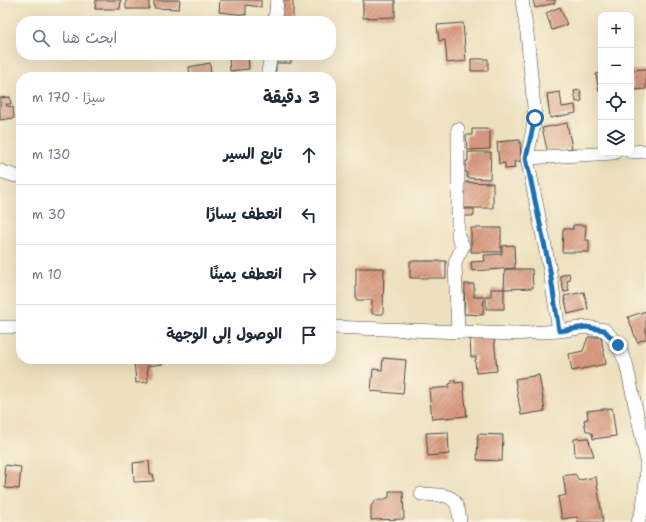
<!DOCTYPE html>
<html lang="ar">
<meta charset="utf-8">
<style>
:root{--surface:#fff;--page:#f2f2f3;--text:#1f2937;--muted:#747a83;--line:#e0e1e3}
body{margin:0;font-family:"Shantell Sans","Playpen Sans Arabic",sans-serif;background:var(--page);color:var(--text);direction:rtl}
.controls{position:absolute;right:12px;top:12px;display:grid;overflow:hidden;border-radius:8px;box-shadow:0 4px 16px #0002}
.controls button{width:36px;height:36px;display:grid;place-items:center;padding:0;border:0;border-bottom:1px solid var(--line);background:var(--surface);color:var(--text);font:20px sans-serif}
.stop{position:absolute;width:12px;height:12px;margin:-9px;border:3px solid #1f6fb2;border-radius:50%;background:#fff}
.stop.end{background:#1f6fb2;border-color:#fff;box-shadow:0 1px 4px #0008}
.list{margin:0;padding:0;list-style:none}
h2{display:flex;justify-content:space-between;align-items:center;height:52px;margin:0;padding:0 16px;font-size:17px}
h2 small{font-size:13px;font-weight:400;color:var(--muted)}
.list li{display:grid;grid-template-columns:26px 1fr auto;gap:12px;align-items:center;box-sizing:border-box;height:60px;padding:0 16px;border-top:1px solid var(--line)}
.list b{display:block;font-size:15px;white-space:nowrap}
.list em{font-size:13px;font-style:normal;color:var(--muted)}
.icon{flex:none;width:22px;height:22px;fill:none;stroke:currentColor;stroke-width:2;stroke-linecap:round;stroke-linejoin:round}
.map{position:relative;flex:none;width:646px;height:522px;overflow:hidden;direction:ltr}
.search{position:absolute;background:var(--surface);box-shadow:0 4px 16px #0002;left:16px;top:16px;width:320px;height:44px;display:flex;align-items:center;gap:10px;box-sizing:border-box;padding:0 14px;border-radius:16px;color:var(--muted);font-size:15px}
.panel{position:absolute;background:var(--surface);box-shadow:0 4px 16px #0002;left:16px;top:72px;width:320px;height:292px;border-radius:16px;direction:rtl}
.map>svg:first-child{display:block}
</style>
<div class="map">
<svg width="646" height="522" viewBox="0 0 646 522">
<defs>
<pattern id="building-hatch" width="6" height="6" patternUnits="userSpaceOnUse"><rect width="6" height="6" fill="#da9b81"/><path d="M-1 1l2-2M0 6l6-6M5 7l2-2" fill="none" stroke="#b17f6a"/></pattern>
</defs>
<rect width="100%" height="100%" fill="#fcf5e5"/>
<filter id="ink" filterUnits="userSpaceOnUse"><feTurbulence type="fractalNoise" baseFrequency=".025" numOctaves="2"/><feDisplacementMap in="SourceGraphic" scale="8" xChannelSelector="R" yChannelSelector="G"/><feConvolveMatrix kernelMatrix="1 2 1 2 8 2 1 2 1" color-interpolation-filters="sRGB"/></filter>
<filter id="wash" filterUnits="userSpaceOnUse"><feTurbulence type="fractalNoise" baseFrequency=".012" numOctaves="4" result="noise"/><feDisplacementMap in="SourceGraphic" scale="16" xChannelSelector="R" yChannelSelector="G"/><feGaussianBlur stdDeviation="0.9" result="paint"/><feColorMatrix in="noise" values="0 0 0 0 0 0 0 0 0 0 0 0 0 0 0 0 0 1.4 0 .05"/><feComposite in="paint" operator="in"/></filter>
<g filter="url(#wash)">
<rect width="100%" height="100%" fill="#ede0be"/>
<g id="blocks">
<path fill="url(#building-hatch)" d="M96,0H121L120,9H95Z
M126,0H149V9H126Z
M154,0H180L179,9L154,8Z
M220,0H261V7L246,5V15L219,12Z
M275,0H293V21H275Z
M363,0H395V17L363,18Z
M533,0H555V3L535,8Z
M560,7L567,25L552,30L546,13Z
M463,23L466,61L447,63L445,40L439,41L437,25Z
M229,55H248L249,69L230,71Z
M267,55H291V63H276V71H267Z
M471,59H488V71H471Z
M210,63L211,77H190L189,67Z
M646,69V89L633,90L631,70Z
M601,73V91L599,92L596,74Z
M580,90L582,101L576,102L574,91Z
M560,92L562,107L575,105L576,113L550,118L547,94Z
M10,97L11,104H6L7,106L13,107L14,118L0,120V98Z
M567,123L572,148L548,153L542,128Z
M472,129H490V149L467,150L466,135H472Z
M520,140L521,161L514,162L515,168L505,169V163L499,164L497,142Z
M468,152H491L490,179L467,178V172H465V167L466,166V161H468Z
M461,182L493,183V208H461Z
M461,209H474V216H461Z
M573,225H586L585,240H589V252H562L563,229H573Z
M471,228H501V252H471Z
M331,234H333L334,271H331Z
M514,245L515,268L472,271L471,262L485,261L484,255L502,254V246Z
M410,261H446V278H410Z
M356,268H384L383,314H372V300H356Z
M505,269H532L533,288L504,289Z
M569,273L570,280L567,281L569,291L564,292L560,276Z
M465,284H474V297H484L483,315L464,314Z
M491,289H504V309H486V296H491Z
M584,292L588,309L568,314L564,296Z
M646,311V339L637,342L628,317Z
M494,337L497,371L476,373L475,360H476V357H471L470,339Z
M588,337H601L606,364L572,371L569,354L583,351Z
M383,358L406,360L403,394L371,391L373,369L382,370Z
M134,359H163V364L147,366L148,382L136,383Z
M539,375L545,411L521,415L515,379Z
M452,380H455V383L463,382L467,416L432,419L429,389L449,387V384L452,383Z
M612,408L616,436L593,439L592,433H590L589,431H586L584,420L588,419L587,411Z
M448,432L449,454L428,456L426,433Z
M478,434L503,435L502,461L477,460Z
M588,438L594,456H575L574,439Z
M149,461L150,474H153L154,481L134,482L133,463Z
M5,465L21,467L19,489L5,488L6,475L4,474Z
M575,474L579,480L596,477L603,522H578L577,517L562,519L558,497L566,495L563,476Z
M389,491H403L404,519L371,520V506L376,500H383L389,497Z"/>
</g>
</g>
<g filter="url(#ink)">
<use href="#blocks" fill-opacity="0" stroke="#484641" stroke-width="1"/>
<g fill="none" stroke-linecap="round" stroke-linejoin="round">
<defs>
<path id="street" d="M522,0L527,33L535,118L527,158L550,271L559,331
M275,21L277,0
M267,77L271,55
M458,129V236L463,246L456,260L455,266L458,331
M631,152L646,151
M527,158L614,153
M0,171L16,176
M0,327H21
M331,327L513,334L559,331L586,327L605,330L618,345L626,363L646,456V474
M421,494C446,496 458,491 460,522
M638,522L643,507L646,480"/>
</defs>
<use href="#street" stroke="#484641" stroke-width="14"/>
<use href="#street" stroke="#fff" stroke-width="13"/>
</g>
</g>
<g fill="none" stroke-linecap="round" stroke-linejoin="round" filter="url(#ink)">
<path stroke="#1f6fb2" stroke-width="5" d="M535,118L526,158L550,271L559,331L586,327L604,330L618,345"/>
</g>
</svg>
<div class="controls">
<button>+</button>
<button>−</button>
<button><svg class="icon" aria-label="locate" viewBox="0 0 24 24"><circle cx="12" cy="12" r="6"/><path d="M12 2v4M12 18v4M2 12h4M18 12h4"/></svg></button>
<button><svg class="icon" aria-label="layers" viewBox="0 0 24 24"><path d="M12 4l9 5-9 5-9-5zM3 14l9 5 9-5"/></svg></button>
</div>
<div class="stop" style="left:535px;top:118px"></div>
<div class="stop end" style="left:618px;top:345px"></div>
<div class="search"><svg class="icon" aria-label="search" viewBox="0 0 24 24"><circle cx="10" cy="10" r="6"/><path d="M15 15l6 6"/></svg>ابحث هنا</div>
<section class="panel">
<h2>3 دقيقة<small>سيرًا · 170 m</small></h2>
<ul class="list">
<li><svg class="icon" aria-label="ahead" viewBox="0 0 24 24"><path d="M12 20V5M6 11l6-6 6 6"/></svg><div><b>تابع السير</b></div><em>130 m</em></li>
<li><svg class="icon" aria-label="left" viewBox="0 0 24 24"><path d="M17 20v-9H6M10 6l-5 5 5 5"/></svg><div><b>انعطف يسارًا</b></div><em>30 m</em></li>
<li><svg class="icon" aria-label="right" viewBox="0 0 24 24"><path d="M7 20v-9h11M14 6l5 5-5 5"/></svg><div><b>انعطف يمينًا</b></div><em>10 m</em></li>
<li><svg class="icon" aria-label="arrive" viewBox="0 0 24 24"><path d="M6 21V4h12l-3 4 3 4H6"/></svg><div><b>الوصول إلى الوجهة</b></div></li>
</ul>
</section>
</div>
